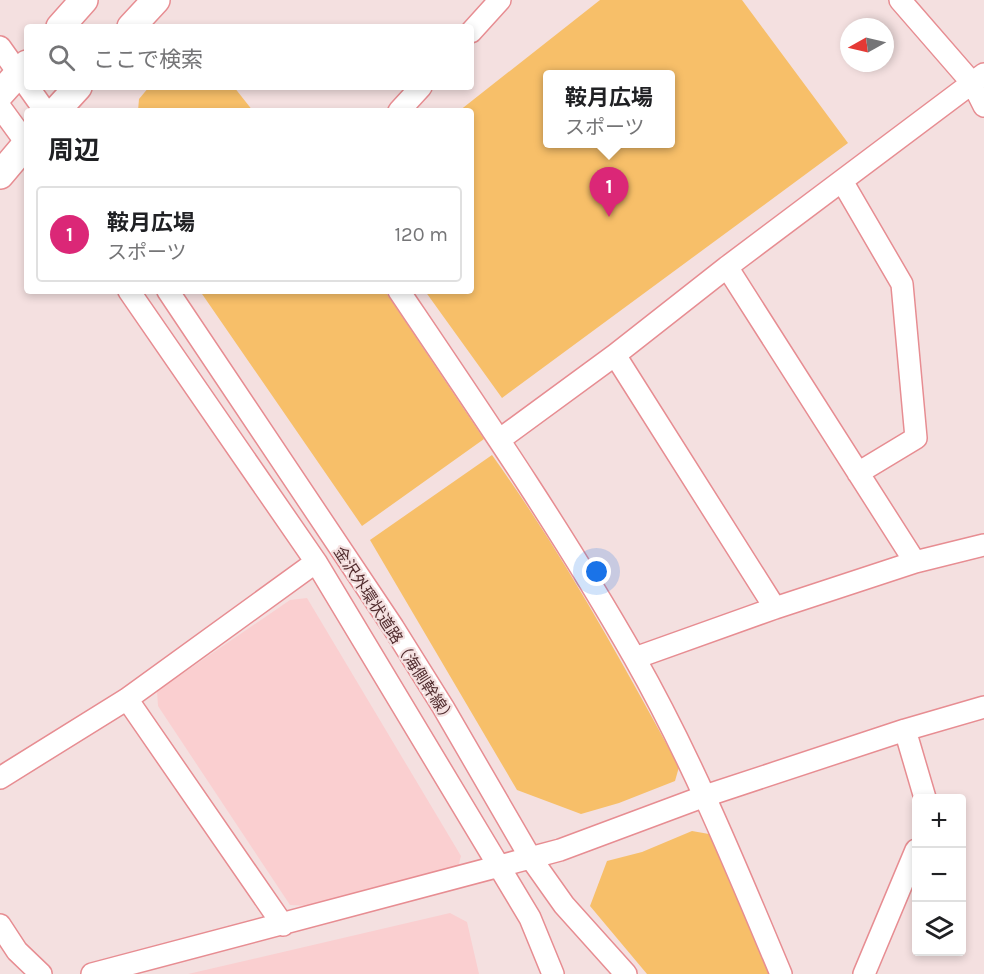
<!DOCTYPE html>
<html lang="ja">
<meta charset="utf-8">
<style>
:root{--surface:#fff;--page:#f6f6f6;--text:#202124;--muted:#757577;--line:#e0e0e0;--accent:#db2777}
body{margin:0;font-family:Karla,"Noto Sans JP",sans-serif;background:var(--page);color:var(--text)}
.controls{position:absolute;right:18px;bottom:18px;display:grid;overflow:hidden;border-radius:6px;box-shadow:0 3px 9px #0003}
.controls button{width:54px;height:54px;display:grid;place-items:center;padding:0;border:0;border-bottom:2px solid var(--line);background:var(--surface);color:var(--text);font:30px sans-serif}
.compass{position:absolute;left:840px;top:18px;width:54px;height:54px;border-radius:50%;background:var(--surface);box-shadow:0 3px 9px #0003;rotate:262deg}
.you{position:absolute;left:597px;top:572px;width:21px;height:21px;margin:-15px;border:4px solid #fff;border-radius:50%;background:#1a73e8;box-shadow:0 0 0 9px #1a73e833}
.badge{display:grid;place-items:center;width:39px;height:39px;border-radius:50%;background:var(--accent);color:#fff;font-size:20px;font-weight:700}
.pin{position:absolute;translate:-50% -50px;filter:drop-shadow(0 2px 3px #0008)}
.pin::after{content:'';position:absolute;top:32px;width:21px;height:18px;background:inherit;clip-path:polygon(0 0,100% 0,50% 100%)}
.popup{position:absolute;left:543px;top:70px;width:132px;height:78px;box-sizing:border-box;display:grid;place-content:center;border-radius:6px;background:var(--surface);filter:drop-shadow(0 2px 4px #0005);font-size:20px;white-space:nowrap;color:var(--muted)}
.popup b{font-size:22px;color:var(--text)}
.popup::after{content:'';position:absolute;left:50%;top:100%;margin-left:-12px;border:12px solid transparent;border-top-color:var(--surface)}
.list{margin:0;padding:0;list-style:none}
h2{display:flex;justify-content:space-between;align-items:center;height:78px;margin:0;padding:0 24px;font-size:26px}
h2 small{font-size:20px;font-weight:400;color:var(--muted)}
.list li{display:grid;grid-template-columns:39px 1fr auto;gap:18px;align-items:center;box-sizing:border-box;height:96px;margin:0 12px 12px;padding:0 12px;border:2px solid var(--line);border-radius:6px}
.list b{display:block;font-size:22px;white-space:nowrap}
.list p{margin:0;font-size:20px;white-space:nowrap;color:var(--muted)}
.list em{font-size:20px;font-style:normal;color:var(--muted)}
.icon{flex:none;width:33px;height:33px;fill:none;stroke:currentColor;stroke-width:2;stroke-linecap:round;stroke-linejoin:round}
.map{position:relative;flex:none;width:984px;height:974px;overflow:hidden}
.search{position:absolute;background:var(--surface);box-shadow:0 3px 9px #0003;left:24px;top:24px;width:450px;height:66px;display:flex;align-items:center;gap:15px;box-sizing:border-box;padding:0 21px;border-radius:6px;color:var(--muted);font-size:22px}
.panel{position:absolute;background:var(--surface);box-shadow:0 3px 9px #0003;left:24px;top:108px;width:450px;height:186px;border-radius:6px}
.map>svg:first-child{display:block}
</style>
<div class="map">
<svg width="984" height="974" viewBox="0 0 984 974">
<rect width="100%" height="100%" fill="#f4e0e0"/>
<path fill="#facfd0" d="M307,598L461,856L458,867L311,906L290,905L158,706L157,691L290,600Z
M450,913L467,922L479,974H188Z"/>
<path fill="#f7bf69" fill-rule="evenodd" d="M600,0H742L848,143L502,398L425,291H471V111H459ZM548,74H670V144H548Z
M149,87H234L253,111H138L139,99Z
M200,291H385L484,439L362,526Z
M492,455C563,554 621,660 679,767L675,781L619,803L581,814L517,790L370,540Z
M692,831L709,834L772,974H647L590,906L607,861L642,852Z"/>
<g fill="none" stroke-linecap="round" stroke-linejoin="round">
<defs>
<path id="minor" d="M900,0L973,84L984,106
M471,32L500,0
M0,47L27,85
M984,74L727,267L915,562L984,545
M28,87L45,111
M0,107L27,144
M399,111L421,87
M842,181L902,284L916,438L858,473
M727,267L615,355L775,608L915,562
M129,291L316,562L530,918L553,974
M168,291L393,627L443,707L530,857L564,905L626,974
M399,291C480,411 562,531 634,657C692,759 736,867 781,974
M499,440L615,355
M635,658L775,608
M127,699L283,925
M905,730L925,798
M0,778L127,699L316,562
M0,925L17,951L41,974
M92,974L560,850L705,796L905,730L984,707
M864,974L916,850"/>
<path id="major" d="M60,27L84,0
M131,27L156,0
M0,94L27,64
M56,111L78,87
M0,175L27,143"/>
</defs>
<use href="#minor" stroke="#e78d92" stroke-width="24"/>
<use href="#major" stroke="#e78d92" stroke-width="30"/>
<use href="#minor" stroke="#fff" stroke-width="21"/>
<use href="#major" stroke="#fff" stroke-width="27"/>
</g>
<g text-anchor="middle" stroke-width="4.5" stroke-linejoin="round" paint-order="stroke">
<g font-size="16" fill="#512c2e" stroke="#f4e0e0">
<text transform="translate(395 635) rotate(57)" y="6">金沢外環状道路（海側幹線）</text>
</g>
</g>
</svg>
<div class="controls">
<button>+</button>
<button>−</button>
<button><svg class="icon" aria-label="layers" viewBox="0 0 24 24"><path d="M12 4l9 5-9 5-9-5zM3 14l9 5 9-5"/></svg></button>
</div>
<svg class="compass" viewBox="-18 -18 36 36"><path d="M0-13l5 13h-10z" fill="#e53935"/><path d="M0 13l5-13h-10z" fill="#757577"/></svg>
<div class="you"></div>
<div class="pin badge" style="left:609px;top:217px">1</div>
<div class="popup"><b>鞍月広場</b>スポーツ</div>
<div class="search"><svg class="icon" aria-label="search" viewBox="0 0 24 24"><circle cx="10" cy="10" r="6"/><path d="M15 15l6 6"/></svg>ここで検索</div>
<section class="panel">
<h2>周辺<small></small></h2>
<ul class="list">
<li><span class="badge">1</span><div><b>鞍月広場</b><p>スポーツ</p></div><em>120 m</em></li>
</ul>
</section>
</div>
